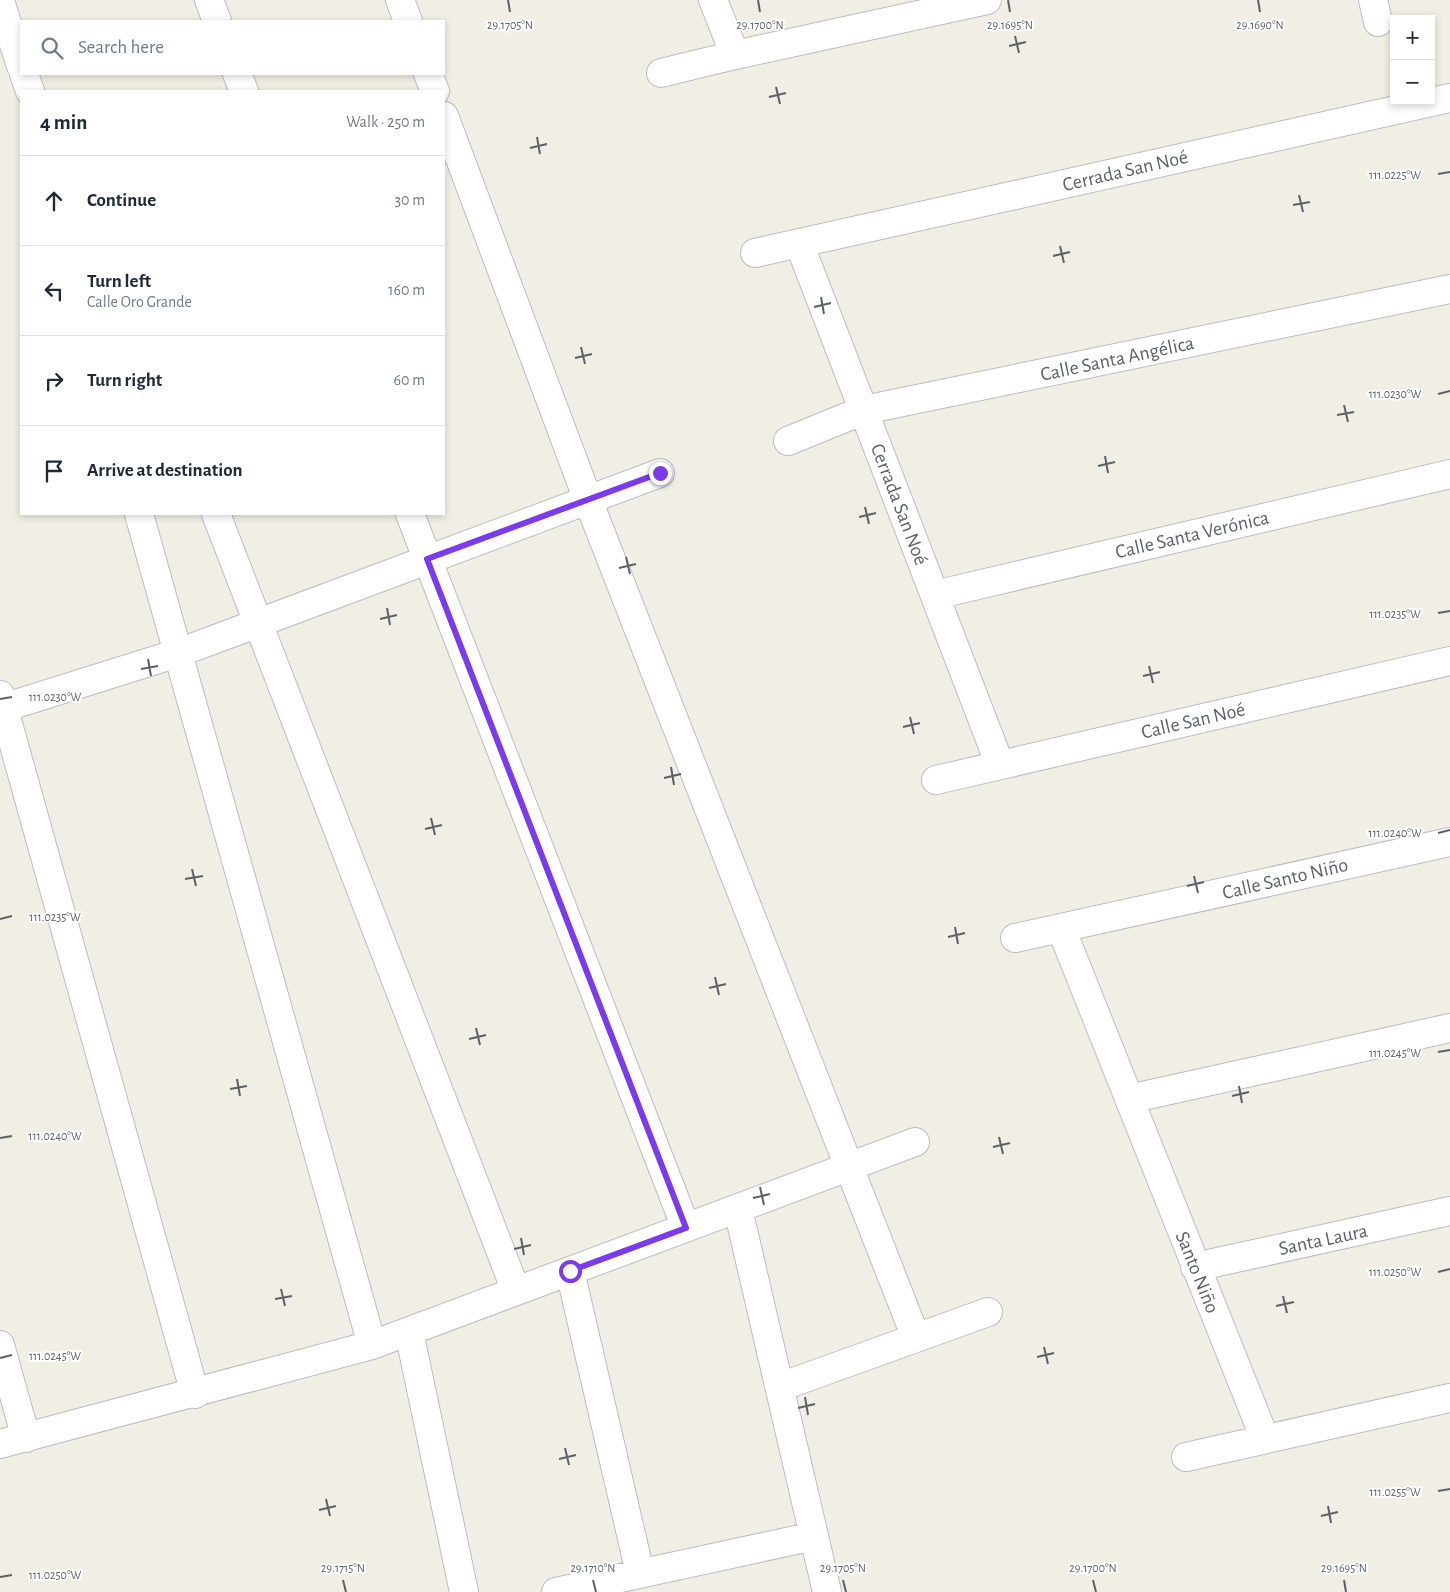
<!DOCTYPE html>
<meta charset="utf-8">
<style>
:root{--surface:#fff;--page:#f6f6f7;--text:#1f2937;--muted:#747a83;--line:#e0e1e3}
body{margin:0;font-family:"Alegreya Sans",sans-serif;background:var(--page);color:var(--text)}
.controls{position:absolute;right:15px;top:15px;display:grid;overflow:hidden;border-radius:0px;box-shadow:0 2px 8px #0003}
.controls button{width:45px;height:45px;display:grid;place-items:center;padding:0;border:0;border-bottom:1px solid var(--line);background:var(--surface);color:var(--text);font:25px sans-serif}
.stop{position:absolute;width:15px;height:15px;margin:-11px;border:4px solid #7c3aed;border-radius:50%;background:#fff}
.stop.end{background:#7c3aed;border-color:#fff;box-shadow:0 1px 5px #0008}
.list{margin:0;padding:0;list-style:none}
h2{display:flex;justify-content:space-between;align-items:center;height:65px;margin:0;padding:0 20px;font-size:21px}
h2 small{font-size:16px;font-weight:400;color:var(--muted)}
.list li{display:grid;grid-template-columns:32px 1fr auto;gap:15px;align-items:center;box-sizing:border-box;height:90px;padding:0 20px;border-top:1px solid var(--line)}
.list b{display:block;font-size:19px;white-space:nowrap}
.list p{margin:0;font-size:16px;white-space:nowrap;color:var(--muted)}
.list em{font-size:16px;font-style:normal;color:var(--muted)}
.icon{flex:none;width:28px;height:28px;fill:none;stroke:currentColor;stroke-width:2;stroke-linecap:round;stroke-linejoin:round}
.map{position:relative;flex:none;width:1450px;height:1592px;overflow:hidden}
.search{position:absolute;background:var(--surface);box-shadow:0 2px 8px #0003;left:20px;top:20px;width:425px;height:55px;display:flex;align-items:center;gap:12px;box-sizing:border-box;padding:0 18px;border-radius:0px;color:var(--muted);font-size:19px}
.panel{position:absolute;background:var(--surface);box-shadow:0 2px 8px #0003;left:20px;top:90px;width:425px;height:425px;border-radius:0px}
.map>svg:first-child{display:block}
</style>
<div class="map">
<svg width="1450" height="1592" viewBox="0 0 1450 1592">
<rect width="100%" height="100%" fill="#f1eee5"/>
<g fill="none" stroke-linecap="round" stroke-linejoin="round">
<defs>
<path id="minor" d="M209,0L217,21
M400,0L408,21
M713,0L735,55
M1373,0L1378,22
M0,1L21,66
M661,73L735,55L987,0
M24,74L30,91
M237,74L244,91
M428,74L435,91
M444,116L588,500L916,1338
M799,243L1000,765
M755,253L1450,98
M788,441L864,410L1450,289
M139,514L372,1345
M216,514L516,1291
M410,514L686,1228
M935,595L1450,474
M0,695L195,1394
M0,709L178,653L660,473
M936,780L1450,661
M1061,928L1265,1439
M1015,938L1450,842
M1129,1099L1450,1028
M738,1209L827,1592
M1195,1267L1450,1211
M570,1271L640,1573
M409,1332L464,1592
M0,1345L26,1438
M780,1387L988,1312
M0,1444L372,1345L915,1142
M1186,1457L1450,1398
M556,1592L814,1536"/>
</defs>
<use href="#minor" stroke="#babdc2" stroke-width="30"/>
<use href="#minor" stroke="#fff" stroke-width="28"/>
</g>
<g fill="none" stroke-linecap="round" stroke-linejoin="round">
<path stroke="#7c3aed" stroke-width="6" d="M570,1271L686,1228L427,559L660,473"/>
</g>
<path fill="none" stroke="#5d6167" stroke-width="2" d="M508,0L510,12M758,0L760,12M1008,0L1010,12M1258,0L1260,12M1015,36L1019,53M1009,46L1026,42M776,87L780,104M769,97L786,93M537,137L540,154M530,148L547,144M1438,174L1450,172M1299,195L1303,212M1293,205L1310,202M1060,246L1064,263M1053,256L1070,252M821,297L824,314M814,307L831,303M581,347L585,364M575,358L592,354M1438,394L1450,391M1344,405L1348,422M1337,415L1354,412M1105,456L1108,473M1098,466L1115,462M865,507L869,524M859,517L876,513M626,557L630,574M619,568L636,564M387,608L390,625M1438,613L1450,611M380,619L397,615M148,659L151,676M1149,666L1153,683M141,669L158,666M1143,676L1160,672M0,699L12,697M910,717L914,734M903,727L920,723M671,767L674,785M664,778L681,774M431,818L435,835M425,829L442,825M1438,833L1450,830M192,869L196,886M1194,876L1198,893M185,879L203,876M1187,886L1204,882M0,919L12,916M955,927L958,944M948,937L965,933M715,977L719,995M709,988L726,984M476,1028L480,1045M469,1039L486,1035M1438,1052L1450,1050M237,1079L240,1096M1239,1086L1242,1103M230,1089L247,1086M1232,1096L1249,1092M999,1137L1003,1154M0,1138L12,1136M993,1147L1010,1143M760,1187L764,1205M753,1198L770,1194M521,1238L524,1255M514,1249L531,1245M1438,1272L1450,1269M281,1289L285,1306M1283,1296L1287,1313M275,1299L292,1296M1276,1306L1294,1302M1044,1347L1048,1364M1037,1357L1054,1353M0,1358L12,1355M805,1397L808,1415M798,1408L815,1404M565,1448L569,1465M559,1459L576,1455M1438,1491L1450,1489M326,1499L330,1516M1328,1506L1331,1523M319,1510L336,1506M1321,1516L1338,1512M0,1577L12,1575M343,1580L346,1592M593,1580L596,1592M843,1580L846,1592M1093,1580L1096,1592M1344,1580L1346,1592"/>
<g text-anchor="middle" stroke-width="4" stroke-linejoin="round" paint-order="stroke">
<g font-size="20" fill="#5d6167" stroke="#fff">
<text transform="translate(1125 170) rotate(-13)" y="7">Cerrada San Noé</text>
<text transform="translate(1117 358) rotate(-12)" y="7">Calle Santa Angélica</text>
<text transform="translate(900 504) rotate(69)" y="7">Cerrada San Noé</text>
<text transform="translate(1192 534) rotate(-13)" y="7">Calle Santa Verónica</text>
<text transform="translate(1193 720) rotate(-13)" y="7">Calle San Noé</text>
<text transform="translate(1285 878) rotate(-13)" y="7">Calle Santo Niño</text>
<text transform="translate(1323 1239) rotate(-12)" y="7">Santa Laura</text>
<text transform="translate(1198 1272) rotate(68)" y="7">Santo Niño</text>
</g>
</g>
<g font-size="12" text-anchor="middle" fill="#5d6167" stroke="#fff" stroke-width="4" stroke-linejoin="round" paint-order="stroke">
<text x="510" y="29">29.1705°N</text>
<text x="760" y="29">29.1700°N</text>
<text x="1010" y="29">29.1695°N</text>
<text x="1260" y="29">29.1690°N</text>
<text x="1395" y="179">111.0225°W</text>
<text x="1395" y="398">111.0230°W</text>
<text x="1395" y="618">111.0235°W</text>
<text x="55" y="701">111.0230°W</text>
<text x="1395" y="837">111.0240°W</text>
<text x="55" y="921">111.0235°W</text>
<text x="1395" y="1057">111.0245°W</text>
<text x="55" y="1140">111.0240°W</text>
<text x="1395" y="1276">111.0250°W</text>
<text x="55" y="1360">111.0245°W</text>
<text x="1395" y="1496">111.0255°W</text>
<text x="343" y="1572">29.1715°N</text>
<text x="593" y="1572">29.1710°N</text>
<text x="843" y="1572">29.1705°N</text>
<text x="1093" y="1572">29.1700°N</text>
<text x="1344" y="1572">29.1695°N</text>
<text x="55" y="1579">111.0250°W</text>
</g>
</svg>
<div class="controls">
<button>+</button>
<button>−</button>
</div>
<div class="stop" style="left:570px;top:1271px"></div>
<div class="stop end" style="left:660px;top:473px"></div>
<div class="search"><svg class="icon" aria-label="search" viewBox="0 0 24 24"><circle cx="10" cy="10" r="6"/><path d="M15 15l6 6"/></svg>Search here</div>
<section class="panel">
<h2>4 min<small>Walk · 250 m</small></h2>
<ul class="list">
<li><svg class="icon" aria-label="ahead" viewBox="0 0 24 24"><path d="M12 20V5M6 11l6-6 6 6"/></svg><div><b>Continue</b></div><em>30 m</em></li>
<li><svg class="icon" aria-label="left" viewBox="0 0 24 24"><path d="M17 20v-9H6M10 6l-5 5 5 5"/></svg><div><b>Turn left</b><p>Calle Oro Grande</p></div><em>160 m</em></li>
<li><svg class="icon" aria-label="right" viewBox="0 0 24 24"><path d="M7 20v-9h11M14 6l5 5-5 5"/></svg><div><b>Turn right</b></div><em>60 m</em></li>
<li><svg class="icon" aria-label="arrive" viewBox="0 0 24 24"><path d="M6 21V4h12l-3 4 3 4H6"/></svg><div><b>Arrive at destination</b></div></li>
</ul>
</section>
</div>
